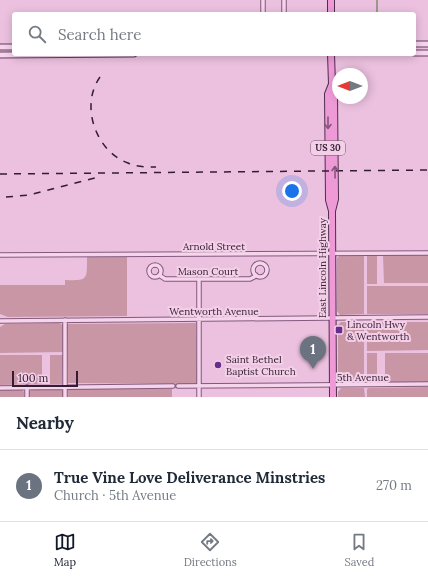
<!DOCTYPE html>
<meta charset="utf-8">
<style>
:root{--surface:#fff;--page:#f2f2f3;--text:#1f2937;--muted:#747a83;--line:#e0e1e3;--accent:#111827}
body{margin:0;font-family:Lora,serif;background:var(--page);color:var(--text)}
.compass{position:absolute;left:332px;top:68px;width:36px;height:36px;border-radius:50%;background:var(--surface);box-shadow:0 2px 10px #0003;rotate:270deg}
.scale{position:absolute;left:12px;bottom:10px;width:66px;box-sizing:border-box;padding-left:4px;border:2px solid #341d32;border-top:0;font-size:11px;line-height:14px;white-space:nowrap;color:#341d32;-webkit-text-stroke:3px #f3d0e8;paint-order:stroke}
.you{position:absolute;left:292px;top:191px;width:14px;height:14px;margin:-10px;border:3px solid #fff;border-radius:50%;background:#1a73e8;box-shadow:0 0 0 6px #1a73e833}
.badge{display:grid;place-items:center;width:26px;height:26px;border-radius:50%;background:var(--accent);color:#fff;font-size:13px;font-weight:700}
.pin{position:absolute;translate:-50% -33px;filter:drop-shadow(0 1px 2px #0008)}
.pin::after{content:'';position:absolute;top:21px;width:14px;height:12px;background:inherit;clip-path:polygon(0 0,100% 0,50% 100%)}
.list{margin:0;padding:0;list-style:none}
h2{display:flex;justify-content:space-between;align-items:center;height:52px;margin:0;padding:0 16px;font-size:17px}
h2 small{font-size:13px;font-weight:400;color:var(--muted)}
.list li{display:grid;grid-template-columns:26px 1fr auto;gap:12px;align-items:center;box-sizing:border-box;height:72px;padding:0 16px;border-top:1px solid var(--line)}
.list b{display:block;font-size:15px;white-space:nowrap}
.list p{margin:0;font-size:13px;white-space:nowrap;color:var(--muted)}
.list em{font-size:13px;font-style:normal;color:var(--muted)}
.icon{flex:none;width:22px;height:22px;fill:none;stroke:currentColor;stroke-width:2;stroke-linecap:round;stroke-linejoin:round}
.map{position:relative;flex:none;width:428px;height:397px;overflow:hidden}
.search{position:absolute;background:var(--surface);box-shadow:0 2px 10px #0003;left:12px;right:12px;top:12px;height:44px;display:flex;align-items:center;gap:10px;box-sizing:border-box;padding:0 14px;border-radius:4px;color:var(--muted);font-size:15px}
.sheet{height:124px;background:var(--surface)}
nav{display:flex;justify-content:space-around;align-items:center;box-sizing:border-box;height:56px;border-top:1px solid var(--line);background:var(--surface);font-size:11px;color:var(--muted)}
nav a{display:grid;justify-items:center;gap:2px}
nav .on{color:var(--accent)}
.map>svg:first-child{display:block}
</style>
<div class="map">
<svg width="428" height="397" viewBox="0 0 428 397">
<rect width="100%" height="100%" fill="#ebc1df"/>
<path fill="#c896a5" d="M364,255V314L340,315L337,311V258L339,256Z
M383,255H428V283H384Z
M367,256H377V284H367Z
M87,257H127V316L8,317L0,314V285H65V280C88,281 87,280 87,257Z
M367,286H428V314H367Z
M341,322H364V382L363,383L341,382L338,380V325Z
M367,322H428V350L367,351Z
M59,323L63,325V352L0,353V327L5,324Z
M196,323L197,381L196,384L68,383L67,324Z
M367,353H377V382L367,381Z
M385,353H428V382H385Z
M0,355H42V384L0,385Z
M50,355H63L62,384H50Z
M428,387V397H367V389L369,388Z
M341,388H364L365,397H338V392Z
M61,389L63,391V397H29V392L31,390Z
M68,389H172V397H68Z
M0,390H22L24,392V397H0Z"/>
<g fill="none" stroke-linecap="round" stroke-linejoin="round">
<path stroke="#808b6b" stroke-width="1.5" d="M377,14V0"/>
<defs>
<path id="street" d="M263,14V0
M284,14V0
M0,255L428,253
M253 270a7 7 0 1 1 14 0a7 7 0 1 1-14 0Z
M149 271a6 6 0 1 1 12 0a6 6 0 1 1-12 0Z
M159,275L165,279H250L254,277L256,275
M199,279V397
M65,320V397
M0,321L428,317
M178,386L428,384
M27,387V397
M0,388L173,386"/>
<path id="secondary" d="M414,44H428
M0,47H14
M414,53H428
M0,55L134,54"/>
<path id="primary" d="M331,0V14
M331,54L332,84L334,94L335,199L332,211L333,397
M332,84L328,94L329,200L332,211"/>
</defs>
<use href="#street" stroke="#835a7e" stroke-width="5.5"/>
<use href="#secondary" stroke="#653d61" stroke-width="7"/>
<use href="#primary" stroke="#512e4f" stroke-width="8"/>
<use href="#street" stroke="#f6d4ec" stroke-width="3.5"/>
<use href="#secondary" stroke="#f6d4ec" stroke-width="5"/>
<use href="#primary" stroke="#ed9ad6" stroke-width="6"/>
<path stroke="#341d32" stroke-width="1.5" stroke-dasharray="7 7" stroke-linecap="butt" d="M100,77C80,105 95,151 128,163C137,167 147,167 156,167
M0,174L428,170
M6,197L29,195L99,177"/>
</g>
<defs><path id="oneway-shaft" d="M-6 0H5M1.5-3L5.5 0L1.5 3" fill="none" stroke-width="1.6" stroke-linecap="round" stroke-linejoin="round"/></defs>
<g stroke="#87557c">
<use href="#oneway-shaft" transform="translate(328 123) rotate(90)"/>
<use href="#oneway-shaft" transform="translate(335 172) rotate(-91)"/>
</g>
<g fill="#662d8f" stroke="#f3d0e8" stroke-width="1.5">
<rect x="335" y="326" width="8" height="8" rx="2"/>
<circle cx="218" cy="365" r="4"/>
</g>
<g text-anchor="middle" stroke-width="4" stroke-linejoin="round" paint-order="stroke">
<rect fill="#f3d0e8" stroke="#6d5369" stroke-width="1" x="311" y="141" width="34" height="14" rx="3"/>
<g font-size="9" font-weight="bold" fill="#341d32">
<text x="328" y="151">US 30</text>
</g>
<g font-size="10" fill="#341d32" stroke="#f3d0e8">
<text x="214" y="250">Arnold Street</text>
<text transform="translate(322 268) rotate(-90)" y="4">East Lincoln Highway</text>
<text x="208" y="275">Mason Court</text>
<text x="214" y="315">Wentworth Avenue</text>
<text x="363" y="381">5th Avenue</text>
</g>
<g font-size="10" fill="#341d32" stroke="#f3d0e8" text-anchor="start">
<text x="347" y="328">Lincoln Hwy<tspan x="347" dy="12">&amp; Wentworth</tspan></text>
<text x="226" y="363">Saint Bethel<tspan x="226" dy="12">Baptist Church</tspan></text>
</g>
</g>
</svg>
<svg class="compass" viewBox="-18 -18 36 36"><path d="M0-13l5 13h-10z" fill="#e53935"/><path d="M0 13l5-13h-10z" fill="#747a83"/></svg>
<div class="scale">100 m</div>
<div class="you"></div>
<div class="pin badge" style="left:313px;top:369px;background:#6b7280">1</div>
<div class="search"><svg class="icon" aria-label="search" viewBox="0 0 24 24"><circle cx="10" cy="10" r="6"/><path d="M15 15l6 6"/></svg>Search here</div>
</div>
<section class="sheet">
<h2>Nearby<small></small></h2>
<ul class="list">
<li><span class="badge" style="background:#6b7280">1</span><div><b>True Vine Love Deliverance Minstries</b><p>Church · 5th Avenue</p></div><em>270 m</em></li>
</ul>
</section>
<nav>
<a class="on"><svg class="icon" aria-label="map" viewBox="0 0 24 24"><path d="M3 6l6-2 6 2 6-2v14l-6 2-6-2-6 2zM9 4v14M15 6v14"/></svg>Map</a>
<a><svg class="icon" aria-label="directions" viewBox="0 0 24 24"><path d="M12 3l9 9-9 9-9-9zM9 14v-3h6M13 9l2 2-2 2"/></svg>Directions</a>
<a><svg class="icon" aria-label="saved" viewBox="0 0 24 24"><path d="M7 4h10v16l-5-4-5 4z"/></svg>Saved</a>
</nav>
